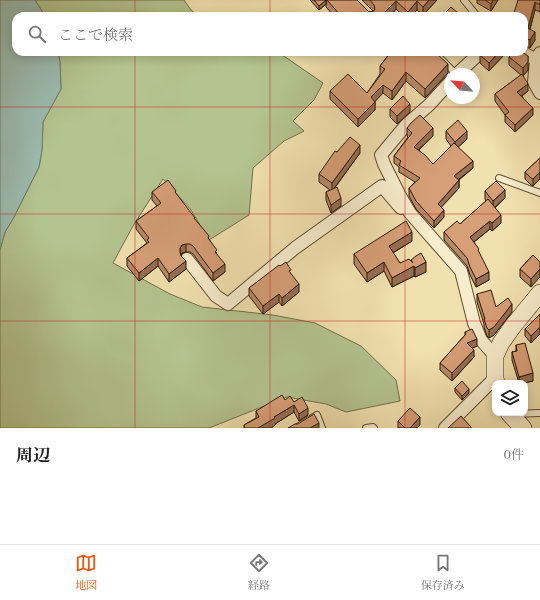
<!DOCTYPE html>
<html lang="ja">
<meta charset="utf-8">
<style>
:root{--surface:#fff;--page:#f6f6f6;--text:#222;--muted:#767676;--line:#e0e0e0;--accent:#ea580c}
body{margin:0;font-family:"Old Standard TT","Noto Serif JP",serif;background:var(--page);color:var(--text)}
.controls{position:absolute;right:12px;bottom:12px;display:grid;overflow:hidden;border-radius:8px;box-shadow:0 2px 10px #0003}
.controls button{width:36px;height:36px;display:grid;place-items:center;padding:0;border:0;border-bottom:1px solid var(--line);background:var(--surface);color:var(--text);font:20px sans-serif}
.compass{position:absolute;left:444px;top:68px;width:36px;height:36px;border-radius:50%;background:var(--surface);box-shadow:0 2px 10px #0003;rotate:296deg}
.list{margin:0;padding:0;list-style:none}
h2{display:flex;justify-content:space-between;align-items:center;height:52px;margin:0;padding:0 16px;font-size:17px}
h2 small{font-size:13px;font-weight:400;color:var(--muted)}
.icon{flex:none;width:22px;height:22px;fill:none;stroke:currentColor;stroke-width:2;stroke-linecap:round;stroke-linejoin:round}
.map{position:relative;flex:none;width:540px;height:428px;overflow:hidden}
.search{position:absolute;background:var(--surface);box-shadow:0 2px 10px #0003;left:12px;right:12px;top:12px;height:44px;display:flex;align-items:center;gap:10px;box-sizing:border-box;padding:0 14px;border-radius:12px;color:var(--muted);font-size:15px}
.sheet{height:116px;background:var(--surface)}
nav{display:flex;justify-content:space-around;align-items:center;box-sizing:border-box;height:56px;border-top:1px solid var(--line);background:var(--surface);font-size:11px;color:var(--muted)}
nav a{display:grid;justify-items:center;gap:2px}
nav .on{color:var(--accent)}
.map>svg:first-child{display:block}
</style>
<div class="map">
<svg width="540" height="428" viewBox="0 0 540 428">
<rect width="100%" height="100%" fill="#f2e1b0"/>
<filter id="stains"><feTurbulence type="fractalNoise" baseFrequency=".005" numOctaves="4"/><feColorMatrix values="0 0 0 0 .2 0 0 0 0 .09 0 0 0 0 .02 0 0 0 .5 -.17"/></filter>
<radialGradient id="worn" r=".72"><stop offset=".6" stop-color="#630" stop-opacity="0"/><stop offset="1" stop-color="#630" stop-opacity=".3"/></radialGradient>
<path fill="#b4c490" stroke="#70704a" d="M35,0H184L191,10L198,16H45Z
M58,52H278L323,83L314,100L293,121L304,131L284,141L253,168L249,215L209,240L191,210L163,179L133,226L113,263L170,294L202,307L273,315L315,323L361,346L396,380L400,401L346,412L326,404L287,397L209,428H0V250L5,232L14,217L39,167L42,150L43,122L61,89L60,62Z"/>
<path fill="#9cbcb1" stroke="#6f7c6b" d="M0,0H35L45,16H16V52H58L60,62L61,89L43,122L42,150L39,167L14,217L5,232L0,250Z"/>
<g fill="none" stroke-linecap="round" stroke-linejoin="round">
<defs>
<path id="lane" d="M464,0L477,16
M434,52L456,74
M499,178L540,193
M513,414L540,413
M296,428L317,415L322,428
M366,428L373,427L374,428"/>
<path id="street" d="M522,52L536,60
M540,53L536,60L534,82L540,93
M457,74L481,52
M450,82L429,105L406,125L381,155L384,164L399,194L410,213L461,271L474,323L481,340L495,356
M187,259L216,296L228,304L295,248L382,186L399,206L401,208
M445,428L495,378"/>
<path id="secondary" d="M496,383L495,378V356L501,343L513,326L540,293
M509,413L523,428"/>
</defs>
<use href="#lane" stroke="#5d4c2e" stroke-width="8"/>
<use href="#street" stroke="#5d4c2e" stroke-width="14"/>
<use href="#secondary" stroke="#2b1b03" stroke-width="18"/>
<use href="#lane" stroke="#f7eccc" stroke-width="6"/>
<use href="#street" stroke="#f7eccc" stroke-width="12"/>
<use href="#secondary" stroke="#f7eccc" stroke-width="17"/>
</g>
<path fill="#b88967" stroke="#2b1b03" d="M310,0H326V4L319,10Z
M326,0H357L369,12L373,11L362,0H437L423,15L417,10L411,16H403L396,9L390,16H334L326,7Z
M477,0H498L491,11L477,3Z
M518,0H540V12L535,10L530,29L535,40L530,48L525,45H524V16Z
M387,52H435L448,73L425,98L406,81L392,100L383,93L375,101V110L358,127L330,99V91L367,93L380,74V66L389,54Z
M503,52V56L489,71L480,63V55Z
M509,57L528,64V70L523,76L528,91L522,96L533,115L515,132L505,122V115L495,101V94L521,75L509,65Z
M390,109L410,112L397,124L390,117Z
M407,128L433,136L419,150L433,164L451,146L446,139V131L467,139L458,147L473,168L459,180V188L441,207L444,217L434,228L416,209L409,196V188L415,182L399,172V167L394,163V156L408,137L407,136Z
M337,152L360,153L334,189L341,206L331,213L326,200V192L330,190L319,182V174Z
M540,158V179L533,186L531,185L525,179V172Z
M485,191L505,198L495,208L501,223L492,231L490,229L474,242L479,253L489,280L476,287L470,275L467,266L444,240V232L460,224L486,201L485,199Z
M152,192L176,194L209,239L217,254L225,272L213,281L193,254L190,252H186L182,253L181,255L186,269L169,282L158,266L139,281L127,266V258L147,243L136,229V221L157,206L152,200Z
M412,241L393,253L400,263L411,261V260L426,272L415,277L414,276L392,287L384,271L367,282L354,264V254Z
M533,255L531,287L520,277V269Z
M280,266L291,274L299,292L282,306L279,302L263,314L249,296V288Z
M477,294L496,307L512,312L494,335L489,338L487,336L484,327V324L477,302Z
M540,314L531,343L525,336V329Z
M465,332L477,346L472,348L474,357L452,381L440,370V363L465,335Z
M516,345L533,381L524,383H519L512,360V352L516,351Z
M455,388L469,393L462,400L455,392Z
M285,400L294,402L308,415L299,421L294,412L275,424V425L271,428H244V425L256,418V411Z
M398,421L420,425L417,428H398Z"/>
<path fill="#966f54" stroke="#2b1b03" d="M326,0V4L319,10V6Z
M429,0H437L423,15V7Z
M493,0H498L491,11V4Z
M396,1V9L390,16H381Z
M417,1V10L411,16H408V12Z
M535,2V10L528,36V28Z
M535,32V40L530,48V40Z
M499,52H503V56L489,71V63Z
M528,56V70L523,76V68Z
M448,64V73L425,98V89Z
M406,72V81L392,100V91Z
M528,84V91L517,99V92Z
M383,85V93L371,106V97Z
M375,102V110L358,127V119Z
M410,104V112L397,124V116Z
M533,108V115L515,132V125Z
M433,128V136L414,154V147Z
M467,131V139L455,150V142Z
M360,145V153L332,191V183Z
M473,161V168L454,183V176Z
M540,172V179L533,186V179Z
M459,180V188L438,211V204Z
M505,190V198L493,209V201Z
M341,198V206L331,213V205Z
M444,210V217L434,228V221Z
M501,215V223L492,231V223Z
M490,221V229L470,245V237Z
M412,232V241L389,255V246Z
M186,244V252L182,253L180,256V248L182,245Z
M158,258V266L139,281V273Z
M186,261V269L169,282V274Z
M384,262V271L367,282V273Z
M426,262V272L415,277V268Z
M225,264V272L213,281V273Z
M414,266V276L392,287V278Z
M540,269V277L531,287V279Z
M489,272V280L476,287V279Z
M299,284V292L282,306V298Z
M279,294V302L263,314V306Z
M512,304V312L494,335L489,338V330Z
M540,327V334L531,343V336Z
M477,339V346L467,351V343Z
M474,350V357L452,381V373Z
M533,373V381L524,383H519V377Z
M469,389V393L462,400V396Z
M294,405V412L275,424V425L271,428H258L274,417Z
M308,408V415L299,421V414Z
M420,417V425L417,428H410Z
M319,423V428H310Z"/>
<path fill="#d69f78" stroke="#2b1b03" d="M314,0H326L319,6Z
M327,0H357L369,12L374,11L375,8L374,5L370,0H429L423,7L417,1L408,12L396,1L381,16H344L342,15L341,16Z
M485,0H493L491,4Z
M518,0H540V5L535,2L528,28L535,32L530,40L525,38H524V16H513Z
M451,7L461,16H442Z
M391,52H435L448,64L425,89L406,72L392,91L383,85L371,97L375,102L358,119L330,91L348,74L367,93L385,69L380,66Z
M483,52H499L489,63L480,55Z
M513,52H522L528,56V62L523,68L509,57Z
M522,74L528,84L517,92L533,108L515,125L505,115L509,112L495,94Z
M403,96L410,104L397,116L390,109Z
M420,115L433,128L414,147L425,155L433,164L454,143L473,161L454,176L459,180L438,204L444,210L434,221L416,201L409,188L420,178L399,165L401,161L394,156L412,133L407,128L411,123Z
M458,120L467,131L455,142L446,131Z
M350,137L360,145L332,183L319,174L335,151L337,152Z
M540,158V172L533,179L531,178L525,172Z
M168,180L176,191L175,192L195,218H194L209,236L208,238L217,250L215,252L225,264L213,273L193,246L190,244H186L182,245L180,248V252L181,256L186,261L169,274L158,258L139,273L127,258L149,242L147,240L149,238L136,221L161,203L152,192Z
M496,181L505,190L493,201L485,191Z
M337,187L341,198L331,205L326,192Z
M488,199L501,215L492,223L490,221L470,237L479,249L478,250L489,272L476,279L470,267L467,258L444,232L457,221L460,224Z
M406,221L412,232L389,246L400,263L409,259L413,263L411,260L416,256L421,253L426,262L415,268L414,266L392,278L384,262L367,273L354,254Z
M533,255L540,262V269L531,279L520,269Z
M286,262L291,270L289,271L299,284L282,298L279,294L263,306L249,288L279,265L280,266Z
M491,290L496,307L508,298L512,304L494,327L489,330L487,328L484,319H485L477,294Z
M540,314V327L531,336L525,329Z
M472,329L477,339L467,343L474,350L452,373L440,363L466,334L465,332Z
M525,343L533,373L519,377L512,352L517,351L516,345Z
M462,381L469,389L462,396L455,388Z
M282,395L285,400L290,396L294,402L302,397L308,408L299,414L294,405L274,417L275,418L258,428H245L244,425L259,417L256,411Z
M410,408L420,417L410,428H405L398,421Z
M314,414L319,423L310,428H288L295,424H298Z
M461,416L471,427V428H448Z"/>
<path fill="none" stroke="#d62828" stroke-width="1" stroke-opacity="0.55" d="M135,0V16M270,0V16M405,0V16M135,52V428M270,52V428M405,52V428M0,107H540M0,214H540M0,321H540"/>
<rect width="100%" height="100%" filter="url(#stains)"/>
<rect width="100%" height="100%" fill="url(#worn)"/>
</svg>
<div class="controls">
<button><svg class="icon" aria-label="layers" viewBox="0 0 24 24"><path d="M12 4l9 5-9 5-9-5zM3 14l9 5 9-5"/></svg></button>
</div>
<svg class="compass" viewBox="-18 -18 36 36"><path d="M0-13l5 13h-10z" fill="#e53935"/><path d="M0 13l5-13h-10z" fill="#767676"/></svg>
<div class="search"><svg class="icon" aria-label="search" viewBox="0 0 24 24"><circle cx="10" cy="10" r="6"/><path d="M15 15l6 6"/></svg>ここで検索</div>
</div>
<section class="sheet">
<h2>周辺<small>0件</small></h2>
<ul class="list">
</ul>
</section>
<nav>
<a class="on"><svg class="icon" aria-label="map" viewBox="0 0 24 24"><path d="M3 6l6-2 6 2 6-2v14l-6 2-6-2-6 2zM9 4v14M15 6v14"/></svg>地図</a>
<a><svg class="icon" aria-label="directions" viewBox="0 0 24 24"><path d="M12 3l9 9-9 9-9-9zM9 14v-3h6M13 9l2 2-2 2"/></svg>経路</a>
<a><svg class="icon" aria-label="saved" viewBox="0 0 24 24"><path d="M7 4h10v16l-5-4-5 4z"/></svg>保存済み</a>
</nav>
